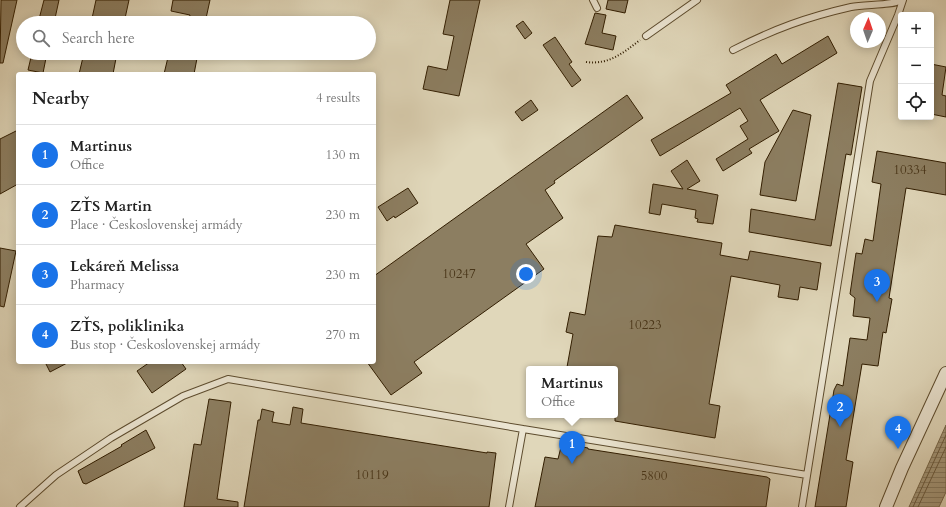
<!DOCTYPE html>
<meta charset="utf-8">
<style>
:root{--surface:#fff;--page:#f6f6f6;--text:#222;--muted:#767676;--line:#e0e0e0;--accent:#1a73e8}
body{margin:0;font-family:Cardo,serif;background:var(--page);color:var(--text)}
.controls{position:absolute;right:12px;top:12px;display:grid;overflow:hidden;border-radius:4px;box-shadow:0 2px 10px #0003}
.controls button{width:36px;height:36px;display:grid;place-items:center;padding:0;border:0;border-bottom:1px solid var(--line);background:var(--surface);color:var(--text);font:20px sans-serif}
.compass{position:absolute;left:850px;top:12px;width:36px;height:36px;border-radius:50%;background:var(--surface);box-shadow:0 2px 10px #0003;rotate:2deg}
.you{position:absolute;left:526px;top:274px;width:14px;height:14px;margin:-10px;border:3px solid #fff;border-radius:50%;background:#1a73e8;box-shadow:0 0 0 6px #1a73e833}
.badge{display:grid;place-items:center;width:26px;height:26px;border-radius:50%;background:var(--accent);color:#fff;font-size:13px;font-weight:700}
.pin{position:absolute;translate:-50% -33px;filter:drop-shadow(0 1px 2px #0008)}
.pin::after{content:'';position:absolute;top:21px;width:14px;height:12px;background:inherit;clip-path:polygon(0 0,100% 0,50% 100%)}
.popup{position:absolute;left:526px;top:366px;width:92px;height:52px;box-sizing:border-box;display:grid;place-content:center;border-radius:4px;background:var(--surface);filter:drop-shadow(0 1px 3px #0005);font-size:13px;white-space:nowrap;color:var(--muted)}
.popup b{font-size:15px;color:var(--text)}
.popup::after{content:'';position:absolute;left:50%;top:100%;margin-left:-8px;border:8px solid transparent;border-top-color:var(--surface)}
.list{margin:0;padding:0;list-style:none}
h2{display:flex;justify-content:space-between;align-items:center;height:52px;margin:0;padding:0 16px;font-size:17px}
h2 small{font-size:13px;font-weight:400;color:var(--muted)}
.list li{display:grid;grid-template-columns:26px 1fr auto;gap:12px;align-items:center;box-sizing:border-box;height:60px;padding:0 16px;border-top:1px solid var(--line)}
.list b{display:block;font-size:15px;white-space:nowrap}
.list p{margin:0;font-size:13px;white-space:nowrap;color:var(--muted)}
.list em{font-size:13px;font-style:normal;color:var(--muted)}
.icon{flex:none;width:22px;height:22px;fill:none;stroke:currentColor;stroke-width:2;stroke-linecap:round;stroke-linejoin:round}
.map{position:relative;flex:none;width:946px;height:507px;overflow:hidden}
.search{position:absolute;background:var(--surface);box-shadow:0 2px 10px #0003;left:16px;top:16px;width:360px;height:44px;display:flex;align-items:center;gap:10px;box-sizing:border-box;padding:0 14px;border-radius:22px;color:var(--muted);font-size:15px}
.panel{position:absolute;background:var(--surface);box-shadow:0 2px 10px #0003;left:16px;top:72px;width:360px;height:292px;border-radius:4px}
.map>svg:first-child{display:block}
</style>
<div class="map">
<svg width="946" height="507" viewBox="0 0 946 507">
<defs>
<pattern id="water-rules" width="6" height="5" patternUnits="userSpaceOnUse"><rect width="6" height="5" fill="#a4987b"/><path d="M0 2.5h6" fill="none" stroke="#867b62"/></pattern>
</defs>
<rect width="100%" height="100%" fill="#e0d7ba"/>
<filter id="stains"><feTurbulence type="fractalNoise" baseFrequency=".005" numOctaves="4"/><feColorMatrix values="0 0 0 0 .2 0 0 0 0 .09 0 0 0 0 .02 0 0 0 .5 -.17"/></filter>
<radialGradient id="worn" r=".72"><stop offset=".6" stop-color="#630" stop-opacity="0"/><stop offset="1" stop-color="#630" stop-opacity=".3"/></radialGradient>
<path fill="url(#water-rules)" stroke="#76674a" d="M946,425V492L939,507H909Z"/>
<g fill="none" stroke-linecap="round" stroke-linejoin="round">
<path stroke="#6a5a3e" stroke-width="1" d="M913,507L946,435
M918,507L946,447"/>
</g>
<path fill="#8c7e61" stroke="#311d00" d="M1,0H17L3,63H0Z
M44,0H59L54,23H38Z
M96,0H129L124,23H91Z
M173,0H210L205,23H188L190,15L171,11Z
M450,0H480L459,96L423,89L428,66L447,70L454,36L443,34Z
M608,0H628L625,13L606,9Z
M595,13L606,15L602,33L616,36L613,50L585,44Z
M523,21L532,33L525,39L516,26Z
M828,36L837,53L760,100L779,131L749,149L752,153L723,171L716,159L748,139L740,126L748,121L740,108L660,156L651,140L731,93L726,85L776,54L782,64Z
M555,37L572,62L569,64L581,80L572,87L543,45Z
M32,53H47L43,73L28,70Z
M84,53H117L113,74H79Z
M169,53H198L194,74H164Z
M931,64L946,67L942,95L946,96V117L931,114Z
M838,83L862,87L851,155L846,154L831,246L749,232L751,209L815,220Z
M627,95L643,118L554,181L555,183L545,190L563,218L526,244L544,269L414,362L422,373L391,395L367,362H374V276Z
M531,100L538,110L522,121L515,112Z
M793,110L811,115L796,201L760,195L765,162Z
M18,130V184L0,194V139Z
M877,151L946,163V195L906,188L889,298L892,299L886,333L883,332L878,366L862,364L846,460L853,462L846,507H815L834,390L837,384L843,386L850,338L867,340L870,318L853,316L855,298L850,294L856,253L862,254L865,239L873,241L881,184L872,182Z
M687,160L700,181L687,189L718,195L713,224L697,222L698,219L695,218L696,210L662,204L660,215L649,213L653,184L683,189L671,171Z
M408,188L418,203L395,218L394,216L387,221L378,207Z
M615,225L722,243L720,255L748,260L750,251L821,263L817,290L800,287L798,300L778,297L780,285L731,276L709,404L720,406L715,438L615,421V369H572L567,367L573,334L566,332L570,312L585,315L598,236L612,237Z
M0,248L16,251L4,307L0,306Z
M45,362H69L50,372Z
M150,362H181L186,369L152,393L137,371Z
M209,399L231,402L217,499L238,502V507H184L194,444L201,445Z
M293,407L303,409L301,423L487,453V452L496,453L489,507H244L258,420H260L262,409L274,412L272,422L290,425Z
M146,430L155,448L86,484L83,483L78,471L122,446L121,445Z
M562,443L588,448V449L767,477L770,479L766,507H535L545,457L558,459Z"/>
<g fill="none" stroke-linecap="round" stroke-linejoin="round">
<defs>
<path id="service" d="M593,0L597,8
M646,36L697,0
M733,50C774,29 807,17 851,7C865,4 892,6 902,0
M20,507L56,475L111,438L183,396L228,379L523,429
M509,507L523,429L807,475
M802,507L870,81L898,15L903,0"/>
<path id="minor" d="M886,507L902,468L946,373"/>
</defs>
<use href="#service" stroke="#5d4c2e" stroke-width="8"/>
<use href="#minor" stroke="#5d4c2e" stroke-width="14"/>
<path stroke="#311d00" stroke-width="2" stroke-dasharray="1 2" stroke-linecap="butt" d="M586,62C609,65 623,53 640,40"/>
<use href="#service" stroke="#ebe5d2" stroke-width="6"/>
<use href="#minor" stroke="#ebe5d2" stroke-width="12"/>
</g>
<g text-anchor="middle" stroke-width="3" stroke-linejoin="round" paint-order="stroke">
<g font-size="13" fill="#483518">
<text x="910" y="174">10334</text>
<text x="459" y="278">10247</text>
<text x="645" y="329">10223</text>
<text x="372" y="479">10119</text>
<text x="654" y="480">5800</text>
</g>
</g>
<rect width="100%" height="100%" filter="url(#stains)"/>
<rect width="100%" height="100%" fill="url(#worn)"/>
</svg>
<div class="controls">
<button>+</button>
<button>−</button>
<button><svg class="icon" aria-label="locate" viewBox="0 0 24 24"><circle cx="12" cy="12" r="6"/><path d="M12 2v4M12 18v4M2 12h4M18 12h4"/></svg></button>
</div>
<svg class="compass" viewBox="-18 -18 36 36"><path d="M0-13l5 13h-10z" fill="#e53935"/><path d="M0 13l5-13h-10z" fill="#767676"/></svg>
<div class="you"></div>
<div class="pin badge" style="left:572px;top:464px">1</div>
<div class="popup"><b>Martinus</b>Office</div>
<div class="pin badge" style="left:840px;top:427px">2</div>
<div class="pin badge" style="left:877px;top:302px">3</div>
<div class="pin badge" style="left:898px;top:449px">4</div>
<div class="search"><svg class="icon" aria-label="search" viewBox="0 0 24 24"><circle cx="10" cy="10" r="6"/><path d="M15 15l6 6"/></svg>Search here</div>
<section class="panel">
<h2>Nearby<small>4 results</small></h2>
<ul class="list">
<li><span class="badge">1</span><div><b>Martinus</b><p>Office</p></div><em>130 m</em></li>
<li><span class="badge">2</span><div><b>ZŤS Martin</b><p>Place · Československej armády</p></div><em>230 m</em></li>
<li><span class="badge">3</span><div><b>Lekáreň Melissa</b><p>Pharmacy</p></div><em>230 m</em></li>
<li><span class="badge">4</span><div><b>ZŤS, poliklinika</b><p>Bus stop · Československej armády</p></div><em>270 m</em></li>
</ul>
</section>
</div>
